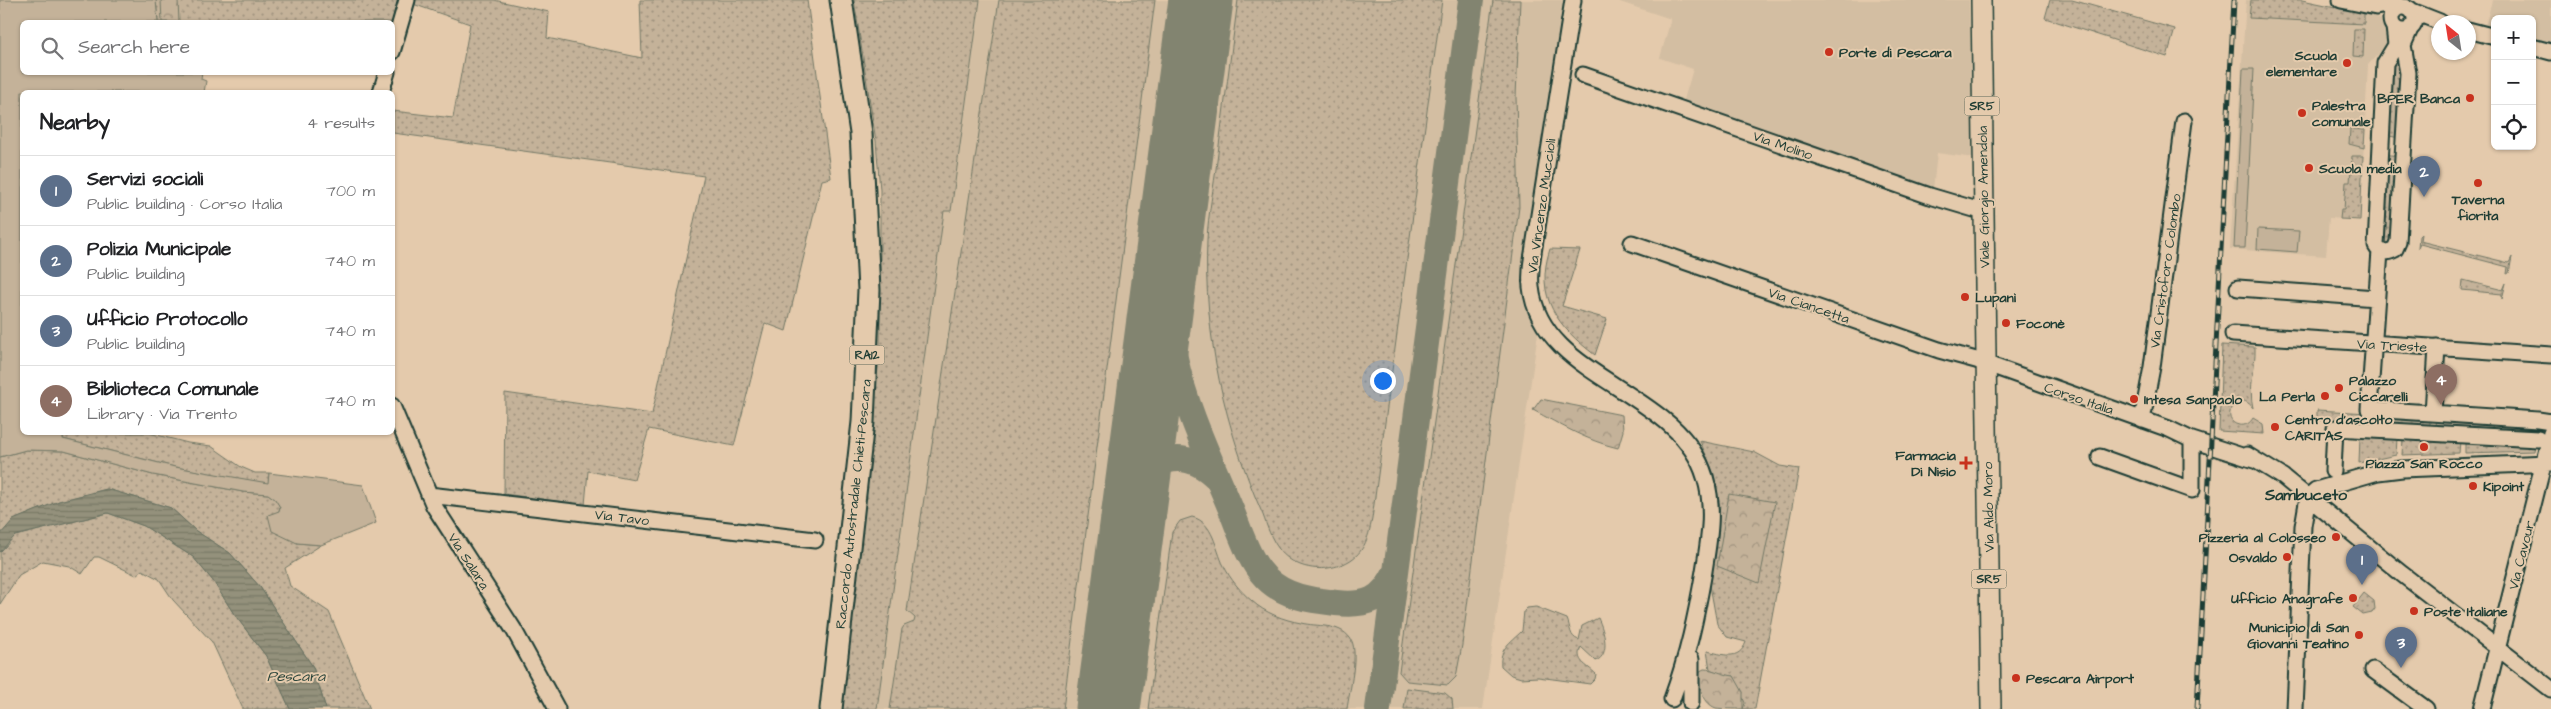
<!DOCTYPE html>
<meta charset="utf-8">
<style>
:root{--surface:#fff;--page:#f2f2f2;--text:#202124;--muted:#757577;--line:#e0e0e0;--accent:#b45309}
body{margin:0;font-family:"Architects Daughter",sans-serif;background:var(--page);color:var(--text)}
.controls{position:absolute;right:15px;top:15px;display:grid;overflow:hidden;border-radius:8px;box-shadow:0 1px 4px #0004}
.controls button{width:45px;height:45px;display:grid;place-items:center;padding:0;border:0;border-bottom:1px solid var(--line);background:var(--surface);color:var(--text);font:25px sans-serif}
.compass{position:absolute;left:2431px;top:15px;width:45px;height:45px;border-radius:50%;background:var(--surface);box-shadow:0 1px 4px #0004;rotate:330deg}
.you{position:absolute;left:1382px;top:380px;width:18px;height:18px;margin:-12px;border:4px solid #fff;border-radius:50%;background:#1a73e8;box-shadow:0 0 0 8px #1a73e833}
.badge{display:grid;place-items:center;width:32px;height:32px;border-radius:50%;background:var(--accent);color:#fff;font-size:16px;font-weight:700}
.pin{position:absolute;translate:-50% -41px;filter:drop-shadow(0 1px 2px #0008)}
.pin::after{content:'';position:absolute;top:26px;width:18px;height:15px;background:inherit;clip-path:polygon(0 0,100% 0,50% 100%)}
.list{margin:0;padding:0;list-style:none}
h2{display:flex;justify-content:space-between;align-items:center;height:65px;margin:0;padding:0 20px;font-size:21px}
h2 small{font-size:16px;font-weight:400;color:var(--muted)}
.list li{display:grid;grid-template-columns:32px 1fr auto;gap:15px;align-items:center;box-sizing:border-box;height:70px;padding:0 20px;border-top:1px solid var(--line)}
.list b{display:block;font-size:19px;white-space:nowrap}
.list p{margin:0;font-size:16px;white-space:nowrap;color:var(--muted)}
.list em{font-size:16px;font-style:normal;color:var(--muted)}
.icon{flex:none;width:28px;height:28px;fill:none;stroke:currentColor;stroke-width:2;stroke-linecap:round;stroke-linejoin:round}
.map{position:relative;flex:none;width:2551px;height:709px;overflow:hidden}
.search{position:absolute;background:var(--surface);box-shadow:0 1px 4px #0004;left:20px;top:20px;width:375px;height:55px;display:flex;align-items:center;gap:12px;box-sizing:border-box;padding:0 18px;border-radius:8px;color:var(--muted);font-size:19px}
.panel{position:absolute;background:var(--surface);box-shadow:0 1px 4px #0004;left:20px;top:90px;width:375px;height:345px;border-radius:8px}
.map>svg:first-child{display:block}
</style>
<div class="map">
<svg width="2551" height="709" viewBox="0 0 2551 709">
<defs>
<pattern id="grass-dots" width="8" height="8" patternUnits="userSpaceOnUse" patternTransform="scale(1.25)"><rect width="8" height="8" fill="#c4b299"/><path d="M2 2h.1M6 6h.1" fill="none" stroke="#9f927e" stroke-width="1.8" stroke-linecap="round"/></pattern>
<pattern id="forest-crowns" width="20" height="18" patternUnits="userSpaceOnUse" patternTransform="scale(1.25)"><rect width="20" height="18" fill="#c4b299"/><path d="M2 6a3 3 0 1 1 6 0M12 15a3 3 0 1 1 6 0" fill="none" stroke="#9f927e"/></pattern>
<pattern id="water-rules" width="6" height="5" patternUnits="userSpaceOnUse" patternTransform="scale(1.25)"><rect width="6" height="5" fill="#94917b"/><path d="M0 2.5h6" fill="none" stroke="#787866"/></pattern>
</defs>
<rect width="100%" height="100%" fill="#e4caac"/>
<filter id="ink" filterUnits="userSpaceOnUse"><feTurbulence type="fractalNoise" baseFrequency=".02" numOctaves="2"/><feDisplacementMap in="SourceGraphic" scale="10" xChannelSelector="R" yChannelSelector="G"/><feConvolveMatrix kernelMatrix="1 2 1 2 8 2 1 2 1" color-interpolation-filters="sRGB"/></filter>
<g filter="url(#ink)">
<path fill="#d3bea2" d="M980,0H1566L1522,282L1523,297L1538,333L1483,709H877L944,210L951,211Z
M1620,0H1969L1974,158L1937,153L1933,190L1682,107L1693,69L1660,58L1671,19L1620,2Z
M2246,0H2304L2368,13L2381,20L2388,36V43L2368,65L2360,220L2329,218L2326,256L2230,249Z
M2492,0H2551V48L2532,43V19H2495V34L2484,31Z"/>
<path fill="url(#grass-dots)" stroke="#727866" d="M156,0H398L392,22H158Z
M414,0H494L549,12L547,38L642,58L640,0H807L831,178L822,180L786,331L765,323L734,446L649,429L634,480L588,471L585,505L504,494L505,393L652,414L704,176L393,133V111L453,118L470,24L413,4Z
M854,0H980L951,211H944L877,709H842L880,349V190L876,141Z
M999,0H1155L1063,709H890L902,629L904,626L914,622L915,618L907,611Z
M1238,0H1442L1372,519C1368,539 1364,555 1343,564C1321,573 1294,569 1279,549C1271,539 1267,526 1263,515C1225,430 1203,333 1207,240C1208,214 1214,187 1217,161C1224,107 1231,54 1238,0Z
M1493,0H1520L1516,97L1519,207L1462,645L1456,677L1448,685L1407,681L1399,672Z
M2050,0H2072L2175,29L2167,57L2045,18Z
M2251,0H2302L2364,13V24L2249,18Z
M2354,29H2364L2363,57L2353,56Z
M2396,57L2402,60L2399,138L2385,135L2389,68Z
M2350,129L2365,130L2364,148L2349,144Z
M2384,154L2398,156L2392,244L2381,245Z
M2352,156H2363L2360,220L2340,219L2341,210H2344L2346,182H2350Z
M2421,234L2420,241L2509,263L2512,257L2509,273L2507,274L2508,267L2420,244L2418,248L2419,236Z
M1550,249L1580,250L1562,306L1607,319L1595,355C1558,327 1534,297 1550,249Z
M2463,280L2503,290L2506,283L2502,299V294L2462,290Z
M2222,345L2255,347C2256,367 2248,387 2253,408C2237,386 2218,421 2239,425C2246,426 2250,423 2253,418L2263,424L2264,434L2219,431Z
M2317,410L2368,413L2367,423L2317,420Z
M2373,413L2430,417V426L2373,423Z
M2436,417L2493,420L2492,429L2435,426Z
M63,433H149L188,443L211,446L241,467L255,473H269V484L175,467L63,439Z
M2360,436L2397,438L2396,455L2359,463Z
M2403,438L2460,441L2459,453L2402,455Z
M1700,441L1754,452L1780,466L1799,469L1755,709H1743L1745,703L1734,676L1722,675L1710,669L1707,651C1722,654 1739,662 1746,642L1727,637L1717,624L1709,580L1720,507L1714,474Z
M2465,441L2535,445L2534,451L2465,453Z
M26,450L64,451L153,475L243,492L268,494L275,499L280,507L279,511L297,543L321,545L285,568L290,586L329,612L370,709H326L313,667L260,587L230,553L196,531L171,508L107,489L59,501L14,520L0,535V457Z
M108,513L144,526L193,557L213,581L234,614L266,656L290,709H243L212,642L173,600L159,579L142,570L136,575L99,557H94L82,574L69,566L43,561L19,575L0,604V552L14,536Z
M1192,517C1214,522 1215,549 1224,566C1230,579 1241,592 1252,601C1265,613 1284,620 1301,623C1317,627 1339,623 1350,638C1360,650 1349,693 1347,709H1148L1172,532L1180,521Z
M2364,593L2374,601L2375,609L2372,613L2363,615L2353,607Z
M1536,607L1567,619C1571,628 1569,637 1579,640L1582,626L1598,618C1604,631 1611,654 1596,661L1581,647C1574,661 1587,665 1596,674L1595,679L1590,684L1538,677L1521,678L1511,675L1501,666C1499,648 1511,642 1522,631L1524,611L1527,608Z
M1407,688L1445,693L1452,699L1453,709H1404Z"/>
<path fill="url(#forest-crowns)" stroke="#727866" d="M161,0H178L179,22H162Z
M1541,399L1622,415L1623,431L1618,448C1587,441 1561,425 1533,410Z
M1729,494L1775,502L1759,583L1717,566Z
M1704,669C1714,669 1723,675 1734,676L1743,692V709C1735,709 1723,709 1716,708C1702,703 1698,683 1700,671Z"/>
<path fill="#c4b299" stroke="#727866" d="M0,0H156L158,22H22V72H202L201,79L206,81L204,92H22V432L63,433V439L175,467L268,483L269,473L363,485L376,523L321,545L297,543L272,531L268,515L279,511L280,507L275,499L268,494L243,492L153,475L64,451L26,450L0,457Z
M2243,69H2254L2245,248H2234Z
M2258,229L2299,231L2297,252L2257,249Z"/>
<path fill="url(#water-rules)" stroke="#656f5f" d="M107,489L171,508L196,531L230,553L260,587L313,667L326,709H290L266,656L234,614L213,581L193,557L144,526L108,513L15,536L0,552V535L13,520L59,501Z"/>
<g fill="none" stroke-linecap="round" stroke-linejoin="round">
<path stroke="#828470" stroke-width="26" d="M1169,245C1169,282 1167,321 1175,358C1186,410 1210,459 1230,507C1240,531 1248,560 1266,578C1285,597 1310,600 1336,603C1366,606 1382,601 1396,571
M1137,492C1153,452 1189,449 1218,479
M1378,709L1471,0"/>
<path stroke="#828470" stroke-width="65" d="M1108,709L1201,0"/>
<defs>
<path id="minor" d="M1573,0L1533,253C1531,264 1530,276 1531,287C1541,380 1679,389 1705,477C1715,509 1709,539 1704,571C1696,617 1688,655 1672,699
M2341,0L2376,7L2391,4L2402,7
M2391 19a12 12 0 1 1 24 0a12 12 0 1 1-24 0Z
M2412,11L2440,22
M2394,27L2396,45L2385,63L2376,246C2380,254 2388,253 2395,249L2398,242L2408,73L2403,45L2411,27
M2468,30L2495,37
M2532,47L2551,52
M392,52L407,0
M1583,75L1930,196L1984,212
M381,92L387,72
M1632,243L1939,350L1976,360L2169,429L2192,440L2254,460
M2380,251L2369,409L2538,420L2551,422
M2238,288L2376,298
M2233,334L2551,355
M392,406L434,506L514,630L557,709
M2433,413L2437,347
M2142,420L2152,367L2184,121
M2247,455L2283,477L2402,574L2551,689
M2100,457L2192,490V440
M2333,471L2335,428L2538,439
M429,495L815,540
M2308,497L2316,490L2378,472L2402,469L2551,463
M1691,659V703
M2373,670L2426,709
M2295,709L2303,526L2308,497
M2482,709L2551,433"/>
<path id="major" d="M1981,0L1991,709"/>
<path id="highway" d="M831,709L863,422L869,290L861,133L841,0"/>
</defs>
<use href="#minor" stroke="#1f3d34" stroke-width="19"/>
<use href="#major" stroke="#1f3d34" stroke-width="22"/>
<use href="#highway" stroke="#1f3d34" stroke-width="25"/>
<use href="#minor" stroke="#e4caac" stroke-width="15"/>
<use href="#major" stroke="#e4caac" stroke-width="19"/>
<use href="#highway" stroke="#e4caac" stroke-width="21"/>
<defs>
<path id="rail" d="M2197,709L2234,0"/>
</defs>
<use href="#rail" stroke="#1f3d34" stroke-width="5"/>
<use href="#rail" stroke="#e4caac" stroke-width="3" stroke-dasharray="9" stroke-linecap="butt"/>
</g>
</g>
<g fill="#c8321e" stroke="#e4caac" stroke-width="2">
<circle cx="1829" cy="52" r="5"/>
<circle cx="2347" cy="63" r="5"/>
<circle cx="2470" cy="98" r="5"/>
<circle cx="2302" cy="113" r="5"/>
<circle cx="2309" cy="168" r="5"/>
<circle cx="2478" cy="183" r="5"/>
<circle cx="1965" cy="297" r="5"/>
<circle cx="2006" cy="323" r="5"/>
<circle cx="2339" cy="388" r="5"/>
<circle cx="2325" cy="396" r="5"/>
<circle cx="2134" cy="399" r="5"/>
<circle cx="2275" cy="427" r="5"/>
<circle cx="2424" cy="447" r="5"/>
<path d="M1963.5 455.5h5v5h5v5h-5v5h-5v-5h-5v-5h5z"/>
<circle cx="2473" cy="486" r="5"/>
<circle cx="2336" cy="537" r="5"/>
<circle cx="2287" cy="557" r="5"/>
<circle cx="2353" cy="598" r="5"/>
<circle cx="2414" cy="611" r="5"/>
<circle cx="2359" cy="635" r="5"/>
<circle cx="2016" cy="678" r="5"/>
</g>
<g text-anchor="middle" stroke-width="4" stroke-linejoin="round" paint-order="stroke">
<g fill="#e4caac" stroke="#5a6758" stroke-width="1">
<rect x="1964.5" y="96.5" width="35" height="19" rx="4"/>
<rect x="849.5" y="345.5" width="35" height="19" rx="4"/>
<rect x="1971.5" y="569.5" width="35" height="19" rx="4"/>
</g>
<g font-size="12" font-weight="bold" fill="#1f3d34">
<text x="1982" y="110">SR5</text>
<text x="867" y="359">RA12</text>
<text x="1989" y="583">SR5</text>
</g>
<g font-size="14" font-weight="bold" fill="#1f3d34" stroke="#e4caac" text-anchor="start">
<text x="1839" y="57">Porte di Pescara</text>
<text x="2337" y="60" text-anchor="end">Scuola<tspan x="2337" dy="16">elementare</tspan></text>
<text x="2460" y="103" text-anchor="end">BPER Banca</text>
<text x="2312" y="110">Palestra<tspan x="2312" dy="16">comunale</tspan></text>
<text x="2319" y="173">Scuola media</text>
<text x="2478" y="204" text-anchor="middle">Taverna<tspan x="2478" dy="16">fiorita</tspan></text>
<text x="1975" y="302">Lupanì</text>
<text x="2016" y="328">Foconè</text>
<text x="2349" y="385">Palazzo<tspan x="2349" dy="16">Ciccarelli</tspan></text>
<text x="2315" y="401" text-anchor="end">La Perla</text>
<text x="2144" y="404">Intesa Sanpaolo</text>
<text x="2285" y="424">Centro d'ascolto<tspan x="2285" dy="16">CARITAS</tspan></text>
<text x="1956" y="460" text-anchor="end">Farmacia<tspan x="1956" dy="16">Di Nisio</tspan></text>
<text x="2424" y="468" text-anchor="middle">Piazza San Rocco</text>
<text x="2483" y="491">Kipoint</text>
<text x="2326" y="542" text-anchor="end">Pizzeria al Colosseo</text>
<text x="2277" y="562" text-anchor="end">Osvaldo</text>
<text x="2343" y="603" text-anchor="end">Ufficio Anagrafe</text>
<text x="2424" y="616">Poste Italiane</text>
<text x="2349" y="632" text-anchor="end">Municipio di San<tspan x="2349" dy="16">Giovanni Teatino</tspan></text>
<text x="2026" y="683">Pescara Airport</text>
</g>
<g font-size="14" fill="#1f3d34" stroke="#e4caac">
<text transform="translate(1783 145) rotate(19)" y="5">Via Molino</text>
<text transform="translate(1983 197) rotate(-91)" y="5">Viale Giorgio Amendola</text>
<text transform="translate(1541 206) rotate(-82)" y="5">Via Vincenzo Muccioli</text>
<text transform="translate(2165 271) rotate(-82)" y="5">Via Cristoforo Colombo</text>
<text transform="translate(1809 305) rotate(19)" y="5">Via Ciancetta</text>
<text transform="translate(2392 345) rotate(3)" y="5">Via Trieste</text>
<text transform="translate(2079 398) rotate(19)" y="5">Corso Italia</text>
<text transform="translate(853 504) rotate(-84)" y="5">Raccordo Autostradale Chieti-Pescara</text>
<text transform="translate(1988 507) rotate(-91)" y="5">Via Aldo Moro</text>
<text transform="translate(622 517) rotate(7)" y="5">Via Tavo</text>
<text transform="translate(2521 555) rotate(-76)" y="5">Via Cavour</text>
<text transform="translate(469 561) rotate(57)" y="5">Via Salara</text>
</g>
<g font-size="15" font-style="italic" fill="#2b453b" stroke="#e4caac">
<text x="296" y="681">Pescara</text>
</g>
<g font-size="16" font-weight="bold" fill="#1f3d34" stroke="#e4caac">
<text x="2306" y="500">Sambuceto</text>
</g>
</g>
</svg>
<div class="controls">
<button>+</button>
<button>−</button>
<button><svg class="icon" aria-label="locate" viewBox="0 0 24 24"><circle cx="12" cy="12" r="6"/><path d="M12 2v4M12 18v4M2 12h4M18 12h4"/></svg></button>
</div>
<svg class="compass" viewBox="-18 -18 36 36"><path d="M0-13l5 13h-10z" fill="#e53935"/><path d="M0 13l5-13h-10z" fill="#757577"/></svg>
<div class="you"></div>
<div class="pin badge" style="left:2362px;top:585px;background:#5c6f8a">1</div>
<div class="pin badge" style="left:2424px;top:197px;background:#5c6f8a">2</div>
<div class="pin badge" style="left:2401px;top:668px;background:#5c6f8a">3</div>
<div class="pin badge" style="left:2441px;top:405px;background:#8d6e63">4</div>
<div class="search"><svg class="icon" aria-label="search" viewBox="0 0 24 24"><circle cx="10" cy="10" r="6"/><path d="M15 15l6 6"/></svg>Search here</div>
<section class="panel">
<h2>Nearby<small>4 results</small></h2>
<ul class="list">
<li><span class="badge" style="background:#5c6f8a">1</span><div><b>Servizi sociali</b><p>Public building · Corso Italia</p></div><em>700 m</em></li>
<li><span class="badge" style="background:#5c6f8a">2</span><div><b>Polizia Municipale</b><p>Public building</p></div><em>740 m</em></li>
<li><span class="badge" style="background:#5c6f8a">3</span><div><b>Ufficio Protocollo</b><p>Public building</p></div><em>740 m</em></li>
<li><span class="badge" style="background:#8d6e63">4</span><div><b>Biblioteca Comunale</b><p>Library · Via Trento</p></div><em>740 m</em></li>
</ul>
</section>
</div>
